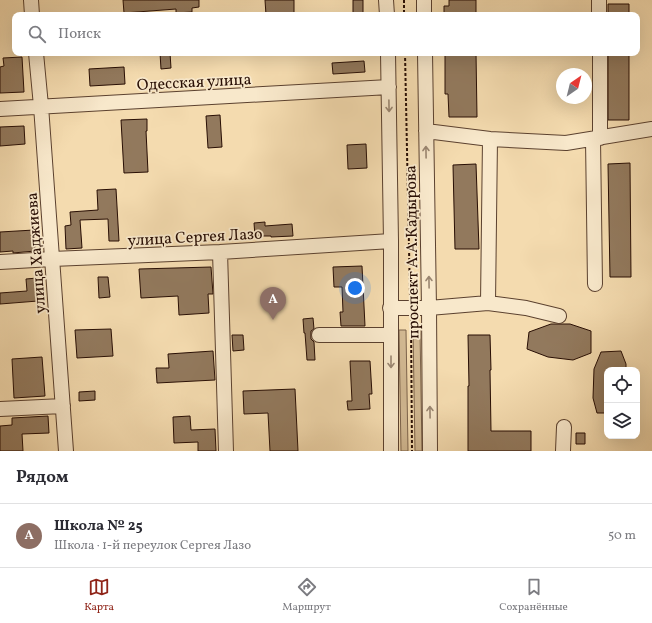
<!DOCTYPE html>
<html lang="ru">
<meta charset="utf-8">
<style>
:root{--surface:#fff;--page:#f7f7f7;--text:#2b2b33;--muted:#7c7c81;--line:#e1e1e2;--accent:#8f2418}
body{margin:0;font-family:Vollkorn,serif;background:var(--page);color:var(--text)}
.controls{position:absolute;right:12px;bottom:12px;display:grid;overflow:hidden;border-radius:8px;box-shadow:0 4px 16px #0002}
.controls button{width:36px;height:36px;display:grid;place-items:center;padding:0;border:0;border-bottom:1px solid var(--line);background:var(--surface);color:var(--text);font:20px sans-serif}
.compass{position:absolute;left:556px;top:68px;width:36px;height:36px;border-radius:50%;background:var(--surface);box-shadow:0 4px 16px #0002;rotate:35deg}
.you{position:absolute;left:355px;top:288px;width:14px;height:14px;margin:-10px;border:3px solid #fff;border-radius:50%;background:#1a73e8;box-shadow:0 0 0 6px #1a73e833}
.badge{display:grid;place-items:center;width:26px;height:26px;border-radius:50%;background:var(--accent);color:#fff;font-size:13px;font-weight:700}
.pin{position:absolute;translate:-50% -33px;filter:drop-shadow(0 1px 2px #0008)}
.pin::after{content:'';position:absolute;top:21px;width:14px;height:12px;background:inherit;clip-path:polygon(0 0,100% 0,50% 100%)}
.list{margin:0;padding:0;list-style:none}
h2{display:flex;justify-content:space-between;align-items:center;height:52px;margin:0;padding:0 16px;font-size:17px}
h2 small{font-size:13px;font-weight:400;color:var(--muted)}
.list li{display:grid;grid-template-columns:26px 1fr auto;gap:12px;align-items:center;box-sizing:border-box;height:64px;padding:0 16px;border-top:1px solid var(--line)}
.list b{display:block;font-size:15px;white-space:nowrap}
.list p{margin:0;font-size:13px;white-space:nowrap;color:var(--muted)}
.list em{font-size:13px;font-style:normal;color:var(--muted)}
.icon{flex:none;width:22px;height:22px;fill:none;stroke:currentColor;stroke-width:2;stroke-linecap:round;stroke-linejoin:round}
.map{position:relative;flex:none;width:652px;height:451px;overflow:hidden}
.search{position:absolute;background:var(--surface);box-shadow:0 4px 16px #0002;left:12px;right:12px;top:12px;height:44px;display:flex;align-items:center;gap:10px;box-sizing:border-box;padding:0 14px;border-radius:8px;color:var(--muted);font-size:15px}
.sheet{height:116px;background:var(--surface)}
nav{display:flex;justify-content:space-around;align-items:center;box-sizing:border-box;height:56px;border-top:1px solid var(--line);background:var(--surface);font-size:11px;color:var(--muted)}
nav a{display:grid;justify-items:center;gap:2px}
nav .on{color:var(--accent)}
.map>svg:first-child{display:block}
</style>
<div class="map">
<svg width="652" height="451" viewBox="0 0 652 451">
<rect width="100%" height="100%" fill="#f4dbaf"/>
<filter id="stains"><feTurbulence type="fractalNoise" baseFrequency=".005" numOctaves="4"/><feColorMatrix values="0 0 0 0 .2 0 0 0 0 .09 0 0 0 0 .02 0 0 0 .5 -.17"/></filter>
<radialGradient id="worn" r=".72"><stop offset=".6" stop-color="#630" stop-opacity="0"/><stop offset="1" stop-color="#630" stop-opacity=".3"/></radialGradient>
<path fill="#d1b892" stroke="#7c634b" d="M399,330H406L408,451H401Z
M413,330H420L422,451H415Z"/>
<path fill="#92795d" stroke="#280e04" d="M123,0H199V7L192,8V12L176,13V9L124,13Z
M265,0H294V15H266Z
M353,0H363V15H353Z
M449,0H476V15H444V6H449Z
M608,4H629V15H608Z
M160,53H170L171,68L161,69Z
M445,53H476L477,117H449L448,94H445Z
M608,53H629V120H608Z
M22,57L24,92L0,93V67L4,66L3,58Z
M364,61L365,72L333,74L332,63Z
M124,67L125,84L90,86L89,69Z
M220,115L222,147L208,148L206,116Z
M147,119V131H146L148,172L124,173L121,120Z
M24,126L25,144L0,146V127Z
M366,144L367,168L348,169L347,145Z
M630,163L631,277H610L608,164Z
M476,164L479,249H455L453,165Z
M116,189L119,241H109L108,219L80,220L82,248L66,249L65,226L71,225L70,212L98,210L97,190Z
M265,222V226L292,224L293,236L271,237V236H255L254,223Z
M34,230L35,251L13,253V251L0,252V232Z
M362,266L365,326H341L340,312H343L342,287H334L333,267Z
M211,267L213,294H208L209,313L179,315L178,296L141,298L139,269Z
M98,277H108L110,297L99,298Z
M37,278L38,301L0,304V293L27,291L26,279Z
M313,318L314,329L311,331V339L314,342L315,360H307L305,333H304L303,319Z
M551,324H570L591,331V353L573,360L548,357L527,349L529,332Z
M111,329L113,356L77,358L75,330Z
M232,335H243L244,350L233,351Z
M468,335H490L491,370H490L491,431H531V451H468V386H469Z
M213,351L215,380L157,383L156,368H169L168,354Z
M621,351L626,364V370H607V413H597L593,398L594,369L601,352Z
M42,357L45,396L14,398L12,359Z
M350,361H370L372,394H369L370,409L348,410L347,401H352Z
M295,389L298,451H270L268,413L244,414L243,391Z
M95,391V400L79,401V392Z
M48,416L49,433L22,434L23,451H0V426L12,425V418Z
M190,416L191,430L215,429L216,451H198V442L174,443L173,417Z
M576,433H585V444H576Z"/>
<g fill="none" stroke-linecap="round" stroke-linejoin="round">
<defs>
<path id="minor" d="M31,0L32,15
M386,0L387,15
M424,0V15
M599,0V15
M36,53L41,106L66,451
M388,53L391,241V451
M425,53L429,308L430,451
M600,53V138
M0,109L389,87
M426,131L490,139L566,143L652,129
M593,139L595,284
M220,252L226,451
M0,262L52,259L220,252L391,241
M488,303L490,139
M390,308H429L488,303L526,308L559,316
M319,335H391
M0,409L63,406
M563,451L564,427"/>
</defs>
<use href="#minor" stroke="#5b412f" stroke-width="16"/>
<path stroke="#280e04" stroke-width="2" stroke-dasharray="3 2" stroke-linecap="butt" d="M404,0V15
M405,53L410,296
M411,320L412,451"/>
<use href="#minor" stroke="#f8e8cb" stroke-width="14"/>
</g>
<defs><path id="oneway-shaft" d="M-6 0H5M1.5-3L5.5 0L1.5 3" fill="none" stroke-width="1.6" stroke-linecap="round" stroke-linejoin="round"/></defs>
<g stroke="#9a8671">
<use href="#oneway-shaft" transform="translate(389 106) rotate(89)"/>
<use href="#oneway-shaft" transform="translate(426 152) rotate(-91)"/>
<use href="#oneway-shaft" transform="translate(429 282) rotate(-91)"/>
<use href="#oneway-shaft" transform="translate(391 362) rotate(90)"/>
<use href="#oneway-shaft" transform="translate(430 412) rotate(-91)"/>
</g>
<g text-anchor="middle" stroke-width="3.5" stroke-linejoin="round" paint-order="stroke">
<g font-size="16" fill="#280e04" stroke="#f8e8cb">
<text transform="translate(194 81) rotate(-3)" y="6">Одесская улица</text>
<text transform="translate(195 236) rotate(-3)" y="6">улица Сергея Лазо</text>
<text transform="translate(411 252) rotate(-91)" y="6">проспект А.А.Кадырова</text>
<text transform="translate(35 253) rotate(-94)" y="6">улица Хаджиева</text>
</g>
</g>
<rect width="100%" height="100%" filter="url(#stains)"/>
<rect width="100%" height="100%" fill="url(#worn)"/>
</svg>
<div class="controls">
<button><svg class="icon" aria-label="locate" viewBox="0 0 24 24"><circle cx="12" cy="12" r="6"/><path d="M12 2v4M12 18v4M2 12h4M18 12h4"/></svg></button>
<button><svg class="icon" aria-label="layers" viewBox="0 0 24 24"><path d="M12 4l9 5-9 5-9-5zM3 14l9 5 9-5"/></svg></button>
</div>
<svg class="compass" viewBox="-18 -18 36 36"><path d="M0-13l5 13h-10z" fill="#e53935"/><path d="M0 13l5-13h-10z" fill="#7c7c81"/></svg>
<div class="you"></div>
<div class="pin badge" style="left:273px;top:320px;background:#8d6e63">A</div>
<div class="search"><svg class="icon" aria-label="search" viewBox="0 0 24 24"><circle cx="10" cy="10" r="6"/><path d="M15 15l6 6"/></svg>Поиск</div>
</div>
<section class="sheet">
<h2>Рядом<small></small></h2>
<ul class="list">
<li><span class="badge" style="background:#8d6e63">A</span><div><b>Школа № 25</b><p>Школа · 1-й переулок Сергея Лазо</p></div><em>50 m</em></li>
</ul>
</section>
<nav>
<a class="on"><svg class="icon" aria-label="map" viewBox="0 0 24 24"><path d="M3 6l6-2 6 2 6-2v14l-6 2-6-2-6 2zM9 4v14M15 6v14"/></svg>Карта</a>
<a><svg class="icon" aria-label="directions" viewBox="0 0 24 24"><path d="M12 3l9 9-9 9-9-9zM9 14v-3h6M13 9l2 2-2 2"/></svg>Маршрут</a>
<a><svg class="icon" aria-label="saved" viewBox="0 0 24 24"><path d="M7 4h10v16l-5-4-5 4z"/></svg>Сохранённые</a>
</nav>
